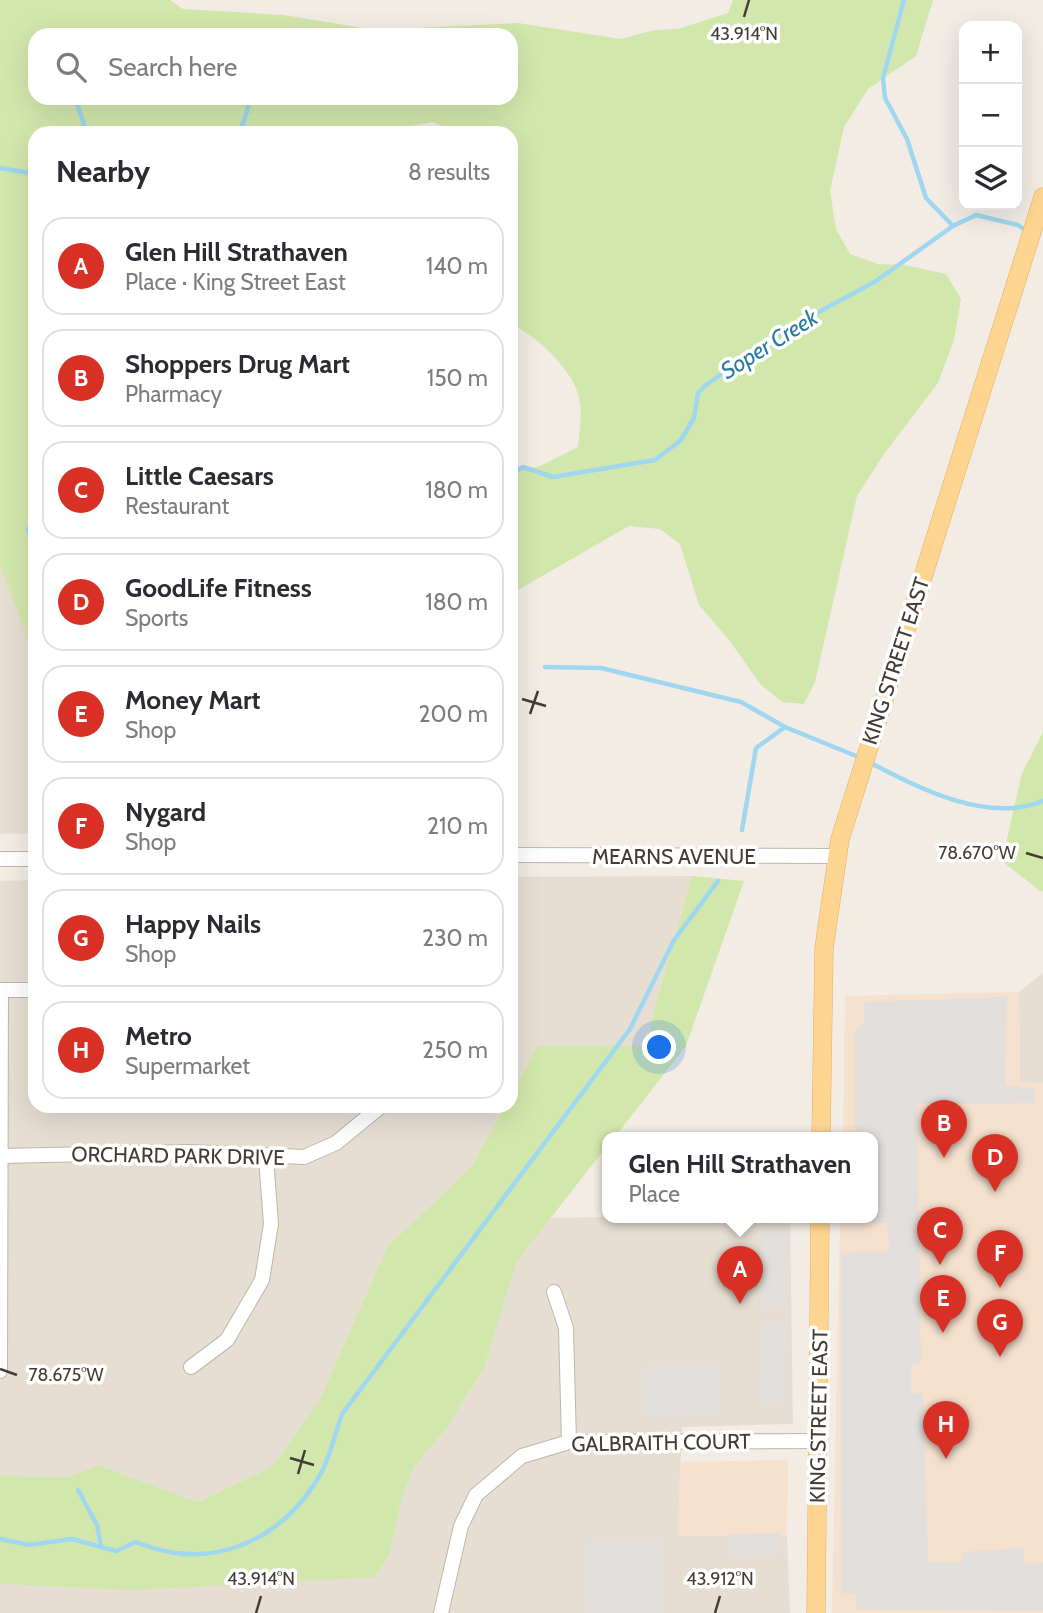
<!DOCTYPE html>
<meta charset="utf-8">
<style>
:root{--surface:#fff;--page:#f2f2f3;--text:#2b2b33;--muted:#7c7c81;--line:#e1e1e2;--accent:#d93025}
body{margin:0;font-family:Cabin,sans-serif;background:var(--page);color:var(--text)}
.controls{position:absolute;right:21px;top:21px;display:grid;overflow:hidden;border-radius:14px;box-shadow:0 7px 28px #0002}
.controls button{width:63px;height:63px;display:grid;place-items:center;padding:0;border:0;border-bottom:2px solid var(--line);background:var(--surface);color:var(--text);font:35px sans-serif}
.you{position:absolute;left:660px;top:1048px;width:24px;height:24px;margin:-18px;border:5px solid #fff;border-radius:50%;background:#1a73e8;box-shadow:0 0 0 10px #1a73e833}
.badge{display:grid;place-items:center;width:46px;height:46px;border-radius:50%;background:var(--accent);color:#fff;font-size:23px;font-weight:700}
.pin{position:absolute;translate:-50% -58px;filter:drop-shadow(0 2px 4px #0008)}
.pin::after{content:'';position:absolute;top:37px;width:24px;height:21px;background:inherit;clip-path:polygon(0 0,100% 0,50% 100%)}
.popup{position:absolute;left:602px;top:1132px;width:276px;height:91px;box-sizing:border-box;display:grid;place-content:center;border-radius:14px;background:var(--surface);filter:drop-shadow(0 2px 5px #0005);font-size:23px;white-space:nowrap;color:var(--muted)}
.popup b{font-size:26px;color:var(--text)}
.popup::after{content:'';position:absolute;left:50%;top:100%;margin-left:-14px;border:14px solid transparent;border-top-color:var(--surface)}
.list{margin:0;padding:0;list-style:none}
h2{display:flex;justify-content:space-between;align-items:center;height:91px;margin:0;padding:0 28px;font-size:30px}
h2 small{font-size:23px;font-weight:400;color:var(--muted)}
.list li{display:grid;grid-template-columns:46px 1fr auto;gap:21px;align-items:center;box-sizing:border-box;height:98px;margin:0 14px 14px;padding:0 14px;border:2px solid var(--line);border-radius:21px}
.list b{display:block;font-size:26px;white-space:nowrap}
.list p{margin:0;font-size:23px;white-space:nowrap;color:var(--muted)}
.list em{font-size:23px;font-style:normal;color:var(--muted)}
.icon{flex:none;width:38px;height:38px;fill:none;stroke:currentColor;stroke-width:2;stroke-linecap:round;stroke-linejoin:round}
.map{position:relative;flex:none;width:1043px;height:1613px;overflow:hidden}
.search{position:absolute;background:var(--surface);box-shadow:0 7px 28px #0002;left:28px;top:28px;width:490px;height:77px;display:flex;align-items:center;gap:18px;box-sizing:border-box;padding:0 24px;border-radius:21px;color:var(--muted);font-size:26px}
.panel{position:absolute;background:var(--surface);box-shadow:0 7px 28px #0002;left:28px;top:126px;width:490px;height:987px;border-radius:21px}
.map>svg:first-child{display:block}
</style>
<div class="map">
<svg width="1043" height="1613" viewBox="0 0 1043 1613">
<rect width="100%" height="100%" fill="#f2ece4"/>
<path fill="#e6ded2" d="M0,567L35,657V833L0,834Z
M692,876L644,1046H538L511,1095V877Z
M35,880V1106H505L471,1167L387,1247L319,1401L272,1467L198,1502L98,1465L69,1477L0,1476V881Z
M1043,973V1083L1020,1082L1019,992Z
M607,1217L790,1218L793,1424L682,1427L678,1535L787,1536L790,1613H0V1584L90,1588L390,1553L402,1497L414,1467L446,1429L484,1368L517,1261L550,1218Z"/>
<path fill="#f5e1ce" d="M1019,992L1020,1081L1043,1083V1613H832L840,1218H873V1138H843L845,996Z
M788,1460L787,1536H678L680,1462Z"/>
<path fill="#d2e7ac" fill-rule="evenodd" d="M0,0H170L183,9L284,15L375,30L518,23L621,39L654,30L678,29L728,13L733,0H933L916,56L868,89L844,127L830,191L836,229L850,254L878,264L905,265L946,274L961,299L954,340L938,383L884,454L857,496L815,682L804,704L782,702L761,685L729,640L699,605L680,544L660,529L629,526L511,594V472L540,466L578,447C579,432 583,412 579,398C574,371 536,334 511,325V133H462L432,122L401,128L393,133H35V657L0,567ZM511,35V98H35V35Z
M1043,732V891H1040L1002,861L1022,773Z
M692,876L744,881L686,1046L614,1138H607V1146L517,1261L484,1368L446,1429L414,1467L402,1497L390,1553L375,1577L133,1590L0,1584V1476L69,1477L98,1465L198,1502L272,1467L319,1401L387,1247L471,1167L505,1106H511V1095L538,1046H644Z"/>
<path fill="#e2dfdc" d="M1007,997L1005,1086L1035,1088V1103L917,1104L921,1364L911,1363V1394L923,1393L928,1562H962V1552L1023,1548L1024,1564L1043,1563V1611L856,1609V1593H841V1253L890,1251L887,1223H855V1218H873V1138H855V1031L864,1022V1002Z
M762,1230L788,1231L787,1309L761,1308Z
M763,1322L787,1323L784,1404L759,1403Z
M718,1364L719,1416L644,1418L643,1366Z
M779,1533L780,1554L729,1556L728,1534Z
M662,1539L663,1613H589L587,1541Z"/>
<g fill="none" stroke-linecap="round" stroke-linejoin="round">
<path stroke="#9fd7f0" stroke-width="4.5" d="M904,0L883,78L885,98L907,139L926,198L953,226
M98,35L114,31L126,35
M75,98L84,124L81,133
M240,133L251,98
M0,168L35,174
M511,474L523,467L553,477L655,460L681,440L694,418L698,393L706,385L784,331L876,281L953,226L976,215L1018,225L1028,232
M35,513L28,530L35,550
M545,667L601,668L741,702L785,727L861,758
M869,762C919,788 986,824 1043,801
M742,830L756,748L785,727
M78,1490L97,1525L101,1547
M0,1539L29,1545L72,1539L116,1551L136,1542C210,1573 281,1542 320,1475C330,1458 335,1434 342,1414L630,1029L674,940L718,881"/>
<defs>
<path id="minor" d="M511,855L837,856
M0,859H35
M0,990H35
M0,1156L189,1152L304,1157L336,1143L381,1106
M554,1292L566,1328L569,1442
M191,1367L227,1340L262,1280L271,1224L266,1158
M0,1371L1,990
M441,1613L461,1526L476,1495L522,1456L569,1442L818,1441"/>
<path id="major" d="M821,1138L824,948L840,839L1043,197
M816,1613L820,1218"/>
</defs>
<use href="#minor" stroke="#c0b6aa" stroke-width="16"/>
<use href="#major" stroke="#e3af61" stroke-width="19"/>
<use href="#minor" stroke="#fff" stroke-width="14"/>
<use href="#major" stroke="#fed491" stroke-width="18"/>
</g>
<path fill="none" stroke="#443c34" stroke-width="2.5" d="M744,17L749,0M522,699L546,706M530,714L538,691M1026,853L1043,858M0,1369L17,1375M290,1458L314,1465M298,1474L305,1450M256,1613L261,1596M715,1613L720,1596"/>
<g text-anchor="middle" stroke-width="7" stroke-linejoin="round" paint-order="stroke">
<g font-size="21" fill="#443c34" stroke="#fff">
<text transform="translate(896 661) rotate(-72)" y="7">KING STREET EAST</text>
<text x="674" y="864">MEARNS AVENUE</text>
<text transform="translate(178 1156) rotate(1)" y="7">ORCHARD PARK DRIVE</text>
<text transform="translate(819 1416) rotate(-89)" y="7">KING STREET EAST</text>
<text transform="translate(661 1443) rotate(-1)" y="7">GALBRAITH COURT</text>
</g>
<g font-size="23" font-style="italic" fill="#2b7a9f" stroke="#fff">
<text transform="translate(769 344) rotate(-32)" y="8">Soper Creek</text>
</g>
</g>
<g font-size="18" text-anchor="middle" fill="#443c34" stroke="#fff" stroke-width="7" stroke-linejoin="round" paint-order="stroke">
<text x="744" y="40">43.914°N</text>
<text x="977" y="859">78.670°W</text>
<text x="66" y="1381">78.675°W</text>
<text x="261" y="1585">43.914°N</text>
<text x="720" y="1585">43.912°N</text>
</g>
</svg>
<div class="controls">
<button>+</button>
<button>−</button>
<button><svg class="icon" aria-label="layers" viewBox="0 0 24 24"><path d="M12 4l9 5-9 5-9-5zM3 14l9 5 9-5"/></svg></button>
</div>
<div class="you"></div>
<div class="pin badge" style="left:740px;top:1304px">A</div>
<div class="popup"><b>Glen Hill Strathaven</b>Place</div>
<div class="pin badge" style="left:944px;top:1158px">B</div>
<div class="pin badge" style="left:940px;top:1265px">C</div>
<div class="pin badge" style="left:995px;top:1192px">D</div>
<div class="pin badge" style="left:943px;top:1333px">E</div>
<div class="pin badge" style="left:1000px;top:1288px">F</div>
<div class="pin badge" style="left:1000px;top:1357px">G</div>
<div class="pin badge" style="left:946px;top:1459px">H</div>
<div class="search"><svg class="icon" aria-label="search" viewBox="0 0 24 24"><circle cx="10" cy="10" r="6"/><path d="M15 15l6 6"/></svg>Search here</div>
<section class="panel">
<h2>Nearby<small>8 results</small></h2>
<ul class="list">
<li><span class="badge">A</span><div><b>Glen Hill Strathaven</b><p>Place · King Street East</p></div><em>140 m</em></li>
<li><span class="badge">B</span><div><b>Shoppers Drug Mart</b><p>Pharmacy</p></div><em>150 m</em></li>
<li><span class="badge">C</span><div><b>Little Caesars</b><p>Restaurant</p></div><em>180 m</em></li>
<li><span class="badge">D</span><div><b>GoodLife Fitness</b><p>Sports</p></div><em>180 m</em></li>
<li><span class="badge">E</span><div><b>Money Mart</b><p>Shop</p></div><em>200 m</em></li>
<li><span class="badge">F</span><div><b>Nygard</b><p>Shop</p></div><em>210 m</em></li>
<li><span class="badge">G</span><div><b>Happy Nails</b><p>Shop</p></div><em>230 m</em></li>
<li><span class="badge">H</span><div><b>Metro</b><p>Supermarket</p></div><em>250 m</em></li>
</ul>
</section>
</div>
